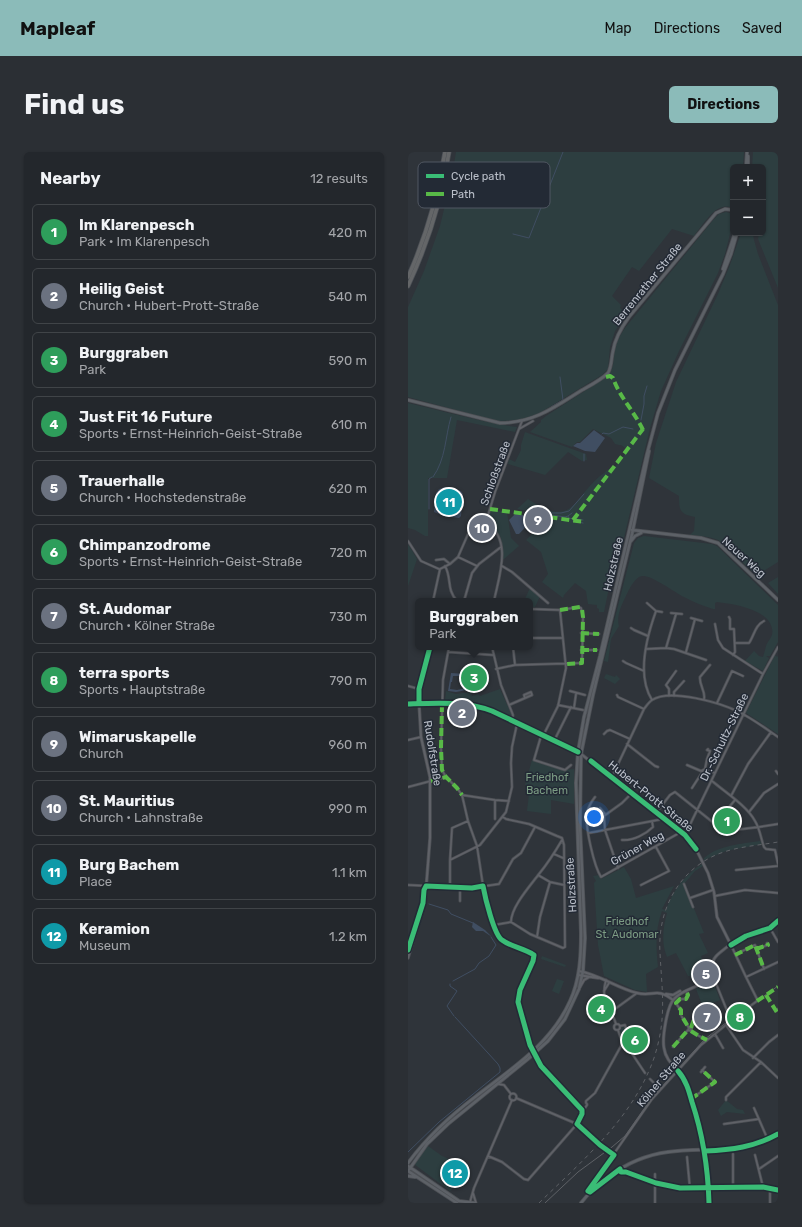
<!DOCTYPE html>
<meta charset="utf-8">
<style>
:root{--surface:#23272c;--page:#2b2f34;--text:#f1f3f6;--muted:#a3a5a9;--line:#404448;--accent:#8bbbb9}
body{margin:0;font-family:Rubik,sans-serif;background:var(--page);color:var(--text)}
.controls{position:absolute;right:12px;top:12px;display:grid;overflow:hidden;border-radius:6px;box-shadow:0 1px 3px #0004}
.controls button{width:36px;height:36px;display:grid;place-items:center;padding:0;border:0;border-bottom:1px solid var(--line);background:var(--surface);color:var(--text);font:20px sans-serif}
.you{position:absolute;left:186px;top:665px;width:14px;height:14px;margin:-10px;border:3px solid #fff;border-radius:50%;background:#1a73e8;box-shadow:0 0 0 6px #1a73e833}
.badge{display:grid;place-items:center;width:26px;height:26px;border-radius:50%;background:var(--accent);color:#fff;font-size:13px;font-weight:700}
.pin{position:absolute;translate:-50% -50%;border:2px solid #fff;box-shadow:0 1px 4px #0006}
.popup{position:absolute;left:7px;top:446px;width:118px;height:52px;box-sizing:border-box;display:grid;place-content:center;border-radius:6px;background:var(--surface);filter:drop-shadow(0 1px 3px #0005);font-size:13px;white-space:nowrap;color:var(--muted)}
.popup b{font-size:15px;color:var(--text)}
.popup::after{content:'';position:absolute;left:50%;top:100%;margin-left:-8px;border:8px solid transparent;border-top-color:var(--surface)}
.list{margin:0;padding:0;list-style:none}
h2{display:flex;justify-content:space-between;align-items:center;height:52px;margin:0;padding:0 16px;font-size:17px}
h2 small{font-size:13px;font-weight:400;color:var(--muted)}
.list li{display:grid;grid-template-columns:26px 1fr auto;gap:12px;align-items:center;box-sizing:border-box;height:56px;margin:0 8px 8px;padding:0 8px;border:1px solid var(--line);border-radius:6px}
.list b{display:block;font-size:15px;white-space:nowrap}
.list p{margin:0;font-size:13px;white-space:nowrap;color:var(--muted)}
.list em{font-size:13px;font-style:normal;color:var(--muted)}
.map{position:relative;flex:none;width:370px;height:1051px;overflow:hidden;border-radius:6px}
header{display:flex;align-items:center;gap:24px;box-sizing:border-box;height:56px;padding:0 20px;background:var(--accent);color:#111}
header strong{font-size:19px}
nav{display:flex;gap:22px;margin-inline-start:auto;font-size:14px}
.intro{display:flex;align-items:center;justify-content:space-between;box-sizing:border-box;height:96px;padding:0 24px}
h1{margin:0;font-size:28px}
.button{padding:10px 18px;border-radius:6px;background:var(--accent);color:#111;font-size:14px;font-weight:700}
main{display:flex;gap:24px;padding:0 24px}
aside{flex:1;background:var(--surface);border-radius:6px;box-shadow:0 1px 3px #0004}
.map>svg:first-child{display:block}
</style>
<header>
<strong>Mapleaf</strong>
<nav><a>Map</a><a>Directions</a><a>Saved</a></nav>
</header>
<div class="intro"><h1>Find us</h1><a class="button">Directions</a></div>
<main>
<aside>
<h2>Nearby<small>12 results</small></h2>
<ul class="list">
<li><span class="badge" style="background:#2e9e5b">1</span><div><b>Im Klarenpesch</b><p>Park · Im Klarenpesch</p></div><em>420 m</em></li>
<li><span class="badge" style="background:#6b7280">2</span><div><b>Heilig Geist</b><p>Church · Hubert-Prott-Straße</p></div><em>540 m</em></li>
<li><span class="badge" style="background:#2e9e5b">3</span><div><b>Burggraben</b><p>Park</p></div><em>590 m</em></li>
<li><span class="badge" style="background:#2e9e5b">4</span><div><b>Just Fit 16 Future</b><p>Sports · Ernst-Heinrich-Geist-Straße</p></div><em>610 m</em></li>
<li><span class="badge" style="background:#6b7280">5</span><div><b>Trauerhalle</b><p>Church · Hochstedenstraße</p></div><em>620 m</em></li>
<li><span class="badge" style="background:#2e9e5b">6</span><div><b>Chimpanzodrome</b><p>Sports · Ernst-Heinrich-Geist-Straße</p></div><em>720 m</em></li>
<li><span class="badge" style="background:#6b7280">7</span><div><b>St. Audomar</b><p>Church · Kölner Straße</p></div><em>730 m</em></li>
<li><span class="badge" style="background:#2e9e5b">8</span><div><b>terra sports</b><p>Sports · Hauptstraße</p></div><em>790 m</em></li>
<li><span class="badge" style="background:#6b7280">9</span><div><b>Wimaruskapelle</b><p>Church</p></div><em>960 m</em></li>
<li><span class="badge" style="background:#6b7280">10</span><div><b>St. Mauritius</b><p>Church · Lahnstraße</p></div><em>990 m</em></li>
<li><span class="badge" style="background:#0f9aa8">11</span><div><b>Burg Bachem</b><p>Place</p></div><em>1.1 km</em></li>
<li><span class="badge" style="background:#0f9aa8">12</span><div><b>Keramion</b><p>Museum</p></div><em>1.2 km</em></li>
</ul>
</aside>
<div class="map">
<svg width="370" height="1051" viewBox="0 0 370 1051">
<rect width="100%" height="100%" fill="#2f343a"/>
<path fill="#2d3e40" d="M48,0H336L335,15H325V56C322,55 318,54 315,55C305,56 292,76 286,84L264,77L231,119L224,115L204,144L213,153L212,156L219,162L207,179L202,195L200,217L194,223L130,262L111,268L92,269L81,267L0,245V155L16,119L32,74L44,24Z
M345,0H370V136L350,87L351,81H355V15H344Z
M318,60L325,62V70L317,102L310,121L271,199L253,239L242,276L211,407H207L196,460H191V457L189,456V453L180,452L178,439L167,431L156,443L155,446L134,430L140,422L133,400L118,388L140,367L141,363L109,357L120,347C168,379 164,344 196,321C199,318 201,316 206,316L220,298L213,293H211L207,292L203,286L185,277L172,290H169L164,295L122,280L133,270V268L138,264L200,224C207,215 205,207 207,196C209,188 213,182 217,176L306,67L311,62Z
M333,81H345L346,88L350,102L370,153V410L349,423C335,414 323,395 310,388C301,384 291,384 282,383L286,379L287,365C272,362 271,359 271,344L241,326L248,291L268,230L310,142L322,113Z
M0,251C36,259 72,270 109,275L107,280L49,268L39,326H20V384H17L7,378L0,376Z
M117,280L178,302L179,308L174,309L160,300L137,323L100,312L101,307L107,310L113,298V293Z
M41,342L51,345L50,359H39L36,356L37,344Z
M83,358L99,360L103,386L111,394L96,407H95L93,386L80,369Z
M236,384L304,392L309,394L370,453V490L362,504H358L361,506L355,519L337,509L346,499L351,504L355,505C356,502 357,498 358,494C360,488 366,485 364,477C361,457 325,452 309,450L307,451V457H305C295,454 285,450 276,445C268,441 243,423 235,424C227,424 221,438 218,444C214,452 208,464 211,474L203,487L200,510L196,509L226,391L230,386Z
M0,392L9,407L0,434Z
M370,425V442L360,431Z
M122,436L132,444L127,455H122V449H116Z
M367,503L369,505L370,504V582L338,561Z
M198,522L207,525L208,523L212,527L207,532L196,526Z
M92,537L104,563L102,565L82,556L65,550L37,549L38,539L48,542L63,540L64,544L70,542L72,544Z
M124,608L156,618L166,617V652L143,648V662L119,659L122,633H117Z
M319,660L328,667L318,676L310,671L316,663L317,664Z
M352,689L354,692L318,699L296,708V706C311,693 333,692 352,689Z
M294,712L295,714L287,719L276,732L296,781L291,782L300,801L293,804L296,812L302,811L300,824L285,830L282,824H280L268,801L259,805C253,792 255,775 259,761L254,759C247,778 248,796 250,815L238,822L239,840L227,838L196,824L190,793L186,731L188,729L185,724L191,723L193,727L216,715L223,727L228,746L266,734L254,757L258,758C264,740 277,722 294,712Z
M134,804L158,813L157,815L133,807Z
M149,827L156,829L151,842L144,839Z
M304,827L312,848L295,855L288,837L289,835Z
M311,864L317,866L313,869L314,871L301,881L297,874Z
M216,874L217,876L216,877L221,897L218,898V897L214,896L216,894V890L212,879L214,875Z
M318,948L329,957L335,958L337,962L319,960L313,964L310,958Z
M20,994L34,1004L41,1007L31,1024L43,1033L44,1037L42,1039L6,1012Z"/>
<path fill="#404e62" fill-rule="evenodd" d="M186,278L197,286L187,300L177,299L165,294L169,291H172Z
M37,335L53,339L55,342L53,364L51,366L36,364L26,360L28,341L31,337ZM41,342L48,343L51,346V357L49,360L39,359L36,356L37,344Z
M107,362L127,365L111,382H108L101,368Z
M43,521L58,522L59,538L48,540L40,539ZM45,524H57L58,536L49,538L42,537L43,530H44Z
M65,770L77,778L84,785L75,779H68L64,775Z"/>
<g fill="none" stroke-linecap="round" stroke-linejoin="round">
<path stroke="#404e62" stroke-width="1" d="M105,82L121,86L155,0
M143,255L155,248L152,225
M233,268L236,252V244L239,234
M194,282L195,281L201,282L215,275L225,277
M176,309V302
M25,325C38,307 37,285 43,265
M21,357V327L24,325
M138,361H153L161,359L176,342
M137,362L157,365L160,364L161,366L165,367
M171,362L168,367L175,368
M160,364L164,361
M165,369L175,371
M21,752L40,758L43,762L65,771
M45,829L67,817L71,811L81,804L88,793L83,785
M42,832V834L49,839L39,854L46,864
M0,1000L31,970L92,920V916L90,912L47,865"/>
<defs>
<path id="minor" d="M111,277L125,269
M78,370L87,340L114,269
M78,370C105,388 91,424 86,449
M0,389L13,409L31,417
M50,405L69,414
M28,408L36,407L42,412
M37,414C44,426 38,437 49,449
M94,414L104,420L140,451
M32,417L42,412L50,405L64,373L70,370H78
M25,449L32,417
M56,449L64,421L71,412L93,395
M239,451L248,459L254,460
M122,457L152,458L158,516L150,554L135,584
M263,461L274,462
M321,465L322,467V477H326L327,500L325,503
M283,466L294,469
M307,472L310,488L315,496L355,522
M223,476L226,478L240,484
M173,481L191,482
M122,486H154
M327,491H341C346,484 347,473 356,469
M41,495L35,528L33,596L34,618L38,625L49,636L54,643L60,669L69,694L77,747L91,785L100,792L126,803C126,814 116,827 112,838C106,855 117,876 122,893
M84,495L93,533L105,563L104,569
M105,495L107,513
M258,496L268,462
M238,497L258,496L266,497L298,508
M173,498H189
M40,500L85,503
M278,500L287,467
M215,509L218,511L236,519
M88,517L107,513L174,511L175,465L173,456L171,455L152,458
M0,534L11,537
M162,539L177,543
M209,543L210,545L236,557
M261,544V537L258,533L268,519
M266,544V540L276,529
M296,547C298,540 291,533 292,525L302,513
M244,548C228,523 239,484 248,459
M11,551V537L22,495
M309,551L324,519L335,524
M101,553L124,543L123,540L116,543L117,546
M150,553L175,558
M166,556L168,542
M196,582L199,579L202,578L222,587
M133,584L126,608L157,618L163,613
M0,588L13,585
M146,589L163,555
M219,592L247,614L250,615
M279,613L293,619L297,617L307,621
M297,617L299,607L302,599L299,598L300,597
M368,619L370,622
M204,625L236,557C239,553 241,550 244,548C262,536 313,551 331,560C345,567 357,576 370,585
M304,629C317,640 339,654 347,669C352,677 353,687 356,695L358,697L367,698L370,712
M0,635L38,625
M284,636L295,619
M54,643L87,648L101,649
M323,644L340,612L363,580
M187,645C183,650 180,656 179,662C177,675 186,714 193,725L273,680
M87,648V667
M192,656L197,662
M341,660L356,641L370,632
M248,661L262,643L267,640L307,672L318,679L351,675L370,672
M307,672L327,648
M181,681L255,667
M277,683L355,522L370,495
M214,688C225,689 238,682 245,675L244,669
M146,702L155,706
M42,708L44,676L60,669
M210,716L197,678L196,664L214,651L224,641
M328,718L370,714
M130,723L142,730L156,733
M276,732L285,755
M0,733L64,736L91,732L105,707L113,701L127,675
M233,733L261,719L248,695
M42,735V708L72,693L98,660L104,635L103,611L104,595L109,572
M307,744L337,738L370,741
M282,746L305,738
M52,749V736
M103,770C103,755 122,734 131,722C140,711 147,700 154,688
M86,773L103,770L122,782L155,796L157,795L156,693L154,686L149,684L121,672L98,667L95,665
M362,776L370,790
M129,785L132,765L142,730
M348,797L360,793L359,791
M328,802L347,793L356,817
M302,824L307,829L320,861
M338,825L370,810
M198,828C192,850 202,853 208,872
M196,839L201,831
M207,857L229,841
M368,859L370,857
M273,863V858L269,853L268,851L272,847H278L280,843L279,841
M274,865L281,876
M206 875a3 3 0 1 1 6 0a3 3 0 1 1-6 0Z
M318,873L335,898L353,910L370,926
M212,874L217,873L225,903L237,921
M281,876L283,877V879L280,878Z
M283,876L288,861
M283,879L291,884L299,888
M307,882L315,896
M265,895L280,878
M345,906L361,890L370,883
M293,920L297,915
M242,927L252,937
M90,932L96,933L103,942
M101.5 945a3.5 3.5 0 1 1 7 0a3.5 3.5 0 1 1-7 0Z
M108,946L169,972L192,993L206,1003
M283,947L307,930L294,918
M318,948V945L353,910
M178,951V949L187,941L213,894L214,890L210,878
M346,956L360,988
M175,959L179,953V952
M316,972L351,967
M325,1002V1036
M347,1003L355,1035
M80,1004L94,1010L116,1027L120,1028L169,972L174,962V958L133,914L128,907
M279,1005L282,1037
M351,1017L370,1004
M217,1020C238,1027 258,1036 281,1037C308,1037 345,1031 370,1038
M247,1022V1051
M362,1036V1051
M180,1039L244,947L293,893L329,864L349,849V847L338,825L323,793
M65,1041L68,1051
M62,1050L66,1036L104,948"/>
<path id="tertiary" d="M0,552C27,551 58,549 84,559L173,602L273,680L286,693L300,721L306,740L309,765L323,793
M0,806L17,750L22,686V625L13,585L11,551
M171,819C192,823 209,836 229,841C245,845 249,835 265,848
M170,823L190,826
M172,835L176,828L181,825
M258,842L265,843L272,839
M301,1051C300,1010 294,968 277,929C271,917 258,911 256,896C254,886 259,854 266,847C276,836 291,836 300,827C306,822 303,814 306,807C309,802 314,799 319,795C325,791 331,787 338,785C349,780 362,779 370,769"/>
<path id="secondary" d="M338,15L339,0
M340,15V4
M315,117L327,81
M0,248L92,271C126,271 147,255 174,238C183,233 193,228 200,221C204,214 203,207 205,199C207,186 213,176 221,165L308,61L317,57L325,58
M224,378L293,386L310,391L370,448
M223,389L227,384L233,381
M0,1011C19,985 42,964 67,945C103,917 143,892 162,849C172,828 173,803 173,781L168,631L170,600L176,565L192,504L239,302L250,261L267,218L315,122L323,102L329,81
M0,1014L51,1049L67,1051
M0,1019L19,992L40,972L120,907L140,889L157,867L171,837L175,819L177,786L172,673L173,602L185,543L224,382L241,299
M0,1019L49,1051
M0,1024L7,1025
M173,1051C181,1040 191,1032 202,1024C219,1011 238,1003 260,1000C300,995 332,1003 370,982"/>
<path id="motorway" d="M0,125C18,85 30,43 37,0
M0,134C20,91 34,47 41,0"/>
</defs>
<use href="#minor" stroke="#4d5055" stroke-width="3"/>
<use href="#tertiary" stroke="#4d5055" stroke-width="3.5"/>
<use href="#secondary" stroke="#4d5055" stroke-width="4"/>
<use href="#motorway" stroke="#4c5056" stroke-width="5"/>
<use href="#minor" stroke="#606268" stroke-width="1.5"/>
<use href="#tertiary" stroke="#606268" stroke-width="2"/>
<use href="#secondary" stroke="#5d6167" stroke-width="2.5"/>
<use href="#motorway" stroke="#646668" stroke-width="3.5"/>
<path stroke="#5e6166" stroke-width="1" d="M137,1051L170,1020L204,995L217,984L243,947L297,887L315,873L370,834"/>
<path stroke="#5e6166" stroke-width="1" stroke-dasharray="4 4" stroke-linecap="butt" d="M131,1051C175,1008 225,966 246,906C259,866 254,841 252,801C249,755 274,712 319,699C336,694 353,693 370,690"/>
<defs>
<path id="minor-bridge" d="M122,893L128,907"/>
</defs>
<use href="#minor-bridge" stroke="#4d5055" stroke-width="3" stroke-linecap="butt"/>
<use href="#minor-bridge" stroke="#606268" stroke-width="1.5"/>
<path stroke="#58b947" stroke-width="4" stroke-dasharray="8 4" stroke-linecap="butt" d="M198,225L202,224L205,226C212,246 227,260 236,280
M82,357L176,370
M165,368L235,277
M152,458L172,455L174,457L175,465L174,511L158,512
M173,481L191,482
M173,498H189
M34,552L33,596L34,618L38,625L49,636L54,643
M23,629L38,625
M348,797L360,793L359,791
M327,803L347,793L356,817
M279,841L280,843L278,847H272L268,851L269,853L273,858V863L281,876
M358,843L370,862
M349,849L370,835
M283,876L288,861
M283,879L291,884L299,888
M265,895L280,878
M283,947L307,930L294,918"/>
<defs>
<path id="cycleway" d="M11,551V537L22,495
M0,552C27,551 58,549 84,559L170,600
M183,609L277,683L288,697
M323,793L338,784L362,776L370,769
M0,798L15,751L16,738L18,734L64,736L75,734C77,745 86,783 94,788C103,795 116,796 126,803L125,809L112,838L110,850L122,893L133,914L174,958V962L169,972L192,993L206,1003L180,1039L182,1040L212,1017L213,1020H218L248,1031L272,1036L355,1035L370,1038
M270,919C278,928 281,939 284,950C295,983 300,1016 301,1051
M297,999C323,998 347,995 370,982"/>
</defs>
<use href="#cycleway" stroke="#232a35" stroke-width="8"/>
<use href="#cycleway" stroke="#3abd76" stroke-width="5"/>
</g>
<g text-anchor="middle" stroke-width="3" stroke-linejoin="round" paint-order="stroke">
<g font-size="11" fill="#bbc0ca" stroke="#232a35">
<text transform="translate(239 132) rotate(-51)" y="4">Berrenrather Straße</text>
<text transform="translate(87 321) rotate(-70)" y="4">Schloßstraße</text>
<text transform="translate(336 405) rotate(42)" y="4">Neuer Weg</text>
<text transform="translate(205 412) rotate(-77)" y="4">Holzstraße</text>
<text transform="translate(316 585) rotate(-64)" y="4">Dr.-Schultz-Straße</text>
<text transform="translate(25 601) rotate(81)" y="4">Rudolfstraße</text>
<text transform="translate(243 644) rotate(39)" y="4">Hubert-Prott-Straße</text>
<text transform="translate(229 696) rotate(-29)" y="4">Grüner Weg</text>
<text transform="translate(163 733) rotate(-93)" y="4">Holzstraße</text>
<text transform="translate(253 927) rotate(-50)" y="4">Kölner Straße</text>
</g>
<g font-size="11" fill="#7c9c84" stroke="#232a35">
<text x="139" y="629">Friedhof<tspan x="139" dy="13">Bachem</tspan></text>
<text x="219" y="773">Friedhof<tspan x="219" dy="13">St. Audomar</tspan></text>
</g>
</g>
<rect x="10" y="10" width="132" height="46" rx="6" fill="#232a35" stroke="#515762" stroke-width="1"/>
<rect x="18" y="22" width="18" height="4" fill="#3abd76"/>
<rect x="18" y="40" width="18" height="4" fill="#58b947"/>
<g font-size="11" fill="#bbc0ca">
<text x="43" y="28">Cycle path</text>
<text x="43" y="46">Path</text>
</g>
</svg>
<div class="controls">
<button>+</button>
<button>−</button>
</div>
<div class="you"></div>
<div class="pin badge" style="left:319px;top:669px;background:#2e9e5b">1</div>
<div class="pin badge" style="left:54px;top:561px;background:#6b7280">2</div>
<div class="pin badge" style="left:66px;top:526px;background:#2e9e5b">3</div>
<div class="popup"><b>Burggraben</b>Park</div>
<div class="pin badge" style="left:193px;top:857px;background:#2e9e5b">4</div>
<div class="pin badge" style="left:298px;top:822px;background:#6b7280">5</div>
<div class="pin badge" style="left:227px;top:888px;background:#2e9e5b">6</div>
<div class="pin badge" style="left:299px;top:865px;background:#6b7280">7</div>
<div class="pin badge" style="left:332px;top:865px;background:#2e9e5b">8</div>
<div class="pin badge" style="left:130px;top:368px;background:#6b7280">9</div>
<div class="pin badge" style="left:74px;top:376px;background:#6b7280">10</div>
<div class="pin badge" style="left:41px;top:350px;background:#0f9aa8">11</div>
<div class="pin badge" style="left:47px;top:1021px;background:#0f9aa8">12</div>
</div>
</main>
